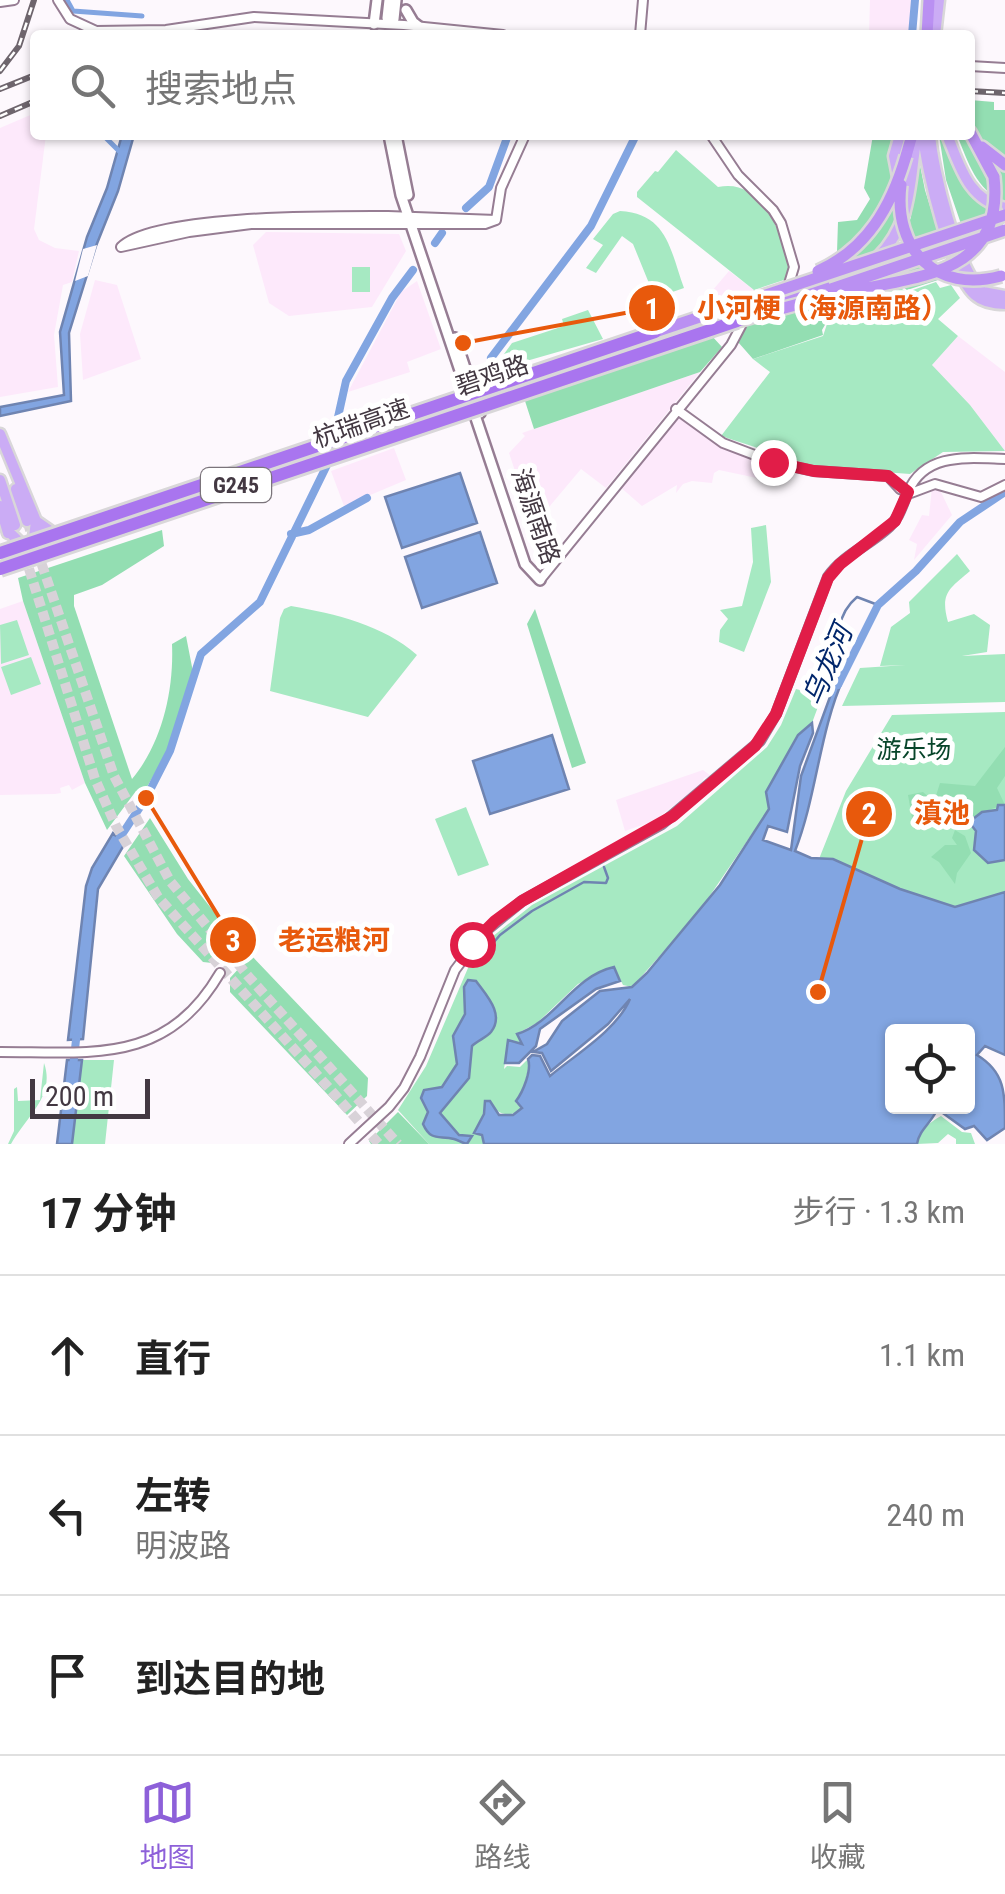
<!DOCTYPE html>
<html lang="zh">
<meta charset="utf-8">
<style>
:root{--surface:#fff;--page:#f6f6f6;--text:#222;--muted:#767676;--line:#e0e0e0;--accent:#8d60d9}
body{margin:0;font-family:"Roboto Condensed","Noto Sans SC",sans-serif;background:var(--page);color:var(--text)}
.controls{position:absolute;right:30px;bottom:30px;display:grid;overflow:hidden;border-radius:10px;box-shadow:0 2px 8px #0004}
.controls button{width:90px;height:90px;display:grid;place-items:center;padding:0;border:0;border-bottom:2px solid var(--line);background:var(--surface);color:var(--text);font:50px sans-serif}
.scale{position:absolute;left:30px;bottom:25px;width:120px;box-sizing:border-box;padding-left:10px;border:5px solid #433842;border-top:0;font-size:28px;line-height:35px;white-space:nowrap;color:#433842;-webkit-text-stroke:8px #fff;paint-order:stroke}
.stop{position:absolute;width:30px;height:30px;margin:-22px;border:8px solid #e11d48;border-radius:50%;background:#fff}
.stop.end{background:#e11d48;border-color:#fff;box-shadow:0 2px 10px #0008}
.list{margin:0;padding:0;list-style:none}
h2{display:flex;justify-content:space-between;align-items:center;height:130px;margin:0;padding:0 40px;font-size:42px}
h2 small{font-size:32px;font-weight:400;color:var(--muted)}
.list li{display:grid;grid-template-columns:65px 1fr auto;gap:30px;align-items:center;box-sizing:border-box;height:160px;padding:0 40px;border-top:2px solid var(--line)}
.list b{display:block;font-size:38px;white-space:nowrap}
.list p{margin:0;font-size:32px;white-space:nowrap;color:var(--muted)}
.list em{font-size:32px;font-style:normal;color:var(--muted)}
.icon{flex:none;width:55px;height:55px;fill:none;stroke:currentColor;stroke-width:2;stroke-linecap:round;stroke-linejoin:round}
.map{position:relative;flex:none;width:1005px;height:1144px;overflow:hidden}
.search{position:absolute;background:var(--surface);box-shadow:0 2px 8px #0004;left:30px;right:30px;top:30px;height:110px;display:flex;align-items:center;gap:25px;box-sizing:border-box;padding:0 35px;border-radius:10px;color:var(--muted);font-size:38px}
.sheet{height:610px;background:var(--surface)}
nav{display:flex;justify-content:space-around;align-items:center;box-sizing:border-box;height:140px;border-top:2px solid var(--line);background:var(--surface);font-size:28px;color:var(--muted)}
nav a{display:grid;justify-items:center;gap:5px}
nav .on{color:var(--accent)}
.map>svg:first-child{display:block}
</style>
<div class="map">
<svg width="1005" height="1144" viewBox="0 0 1005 1144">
<rect width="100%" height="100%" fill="#fdf8fd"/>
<path fill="#fde9fb" d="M870,0H911L909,35H869Z
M35,113V135H46L34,229L39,240L55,248L79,251L72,282L63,285L54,335L58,387L0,397V128Z
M266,232L399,234L406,251L372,307L289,316L269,303L253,245Z
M729,271L754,290L725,301L712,291Z
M95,280L117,285L141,359L83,380L80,334Z
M417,281L441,349L407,362L410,372L348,392L401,292Z
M958,336L1005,372V451L970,405L951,389L932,365Z
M700,372L606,488L581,469L544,513L548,517L533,525L509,453L525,436L522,433Z
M676,414L716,444L768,463L767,480L719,470L714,473L712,483L692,481L683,484L676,493L677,485L642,506L619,486Z
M394,448L406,480L344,506L331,471Z
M932,488H939L952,515L914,560L917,544L909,540L922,515L929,516Z
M23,601L85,783L72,790L69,785L60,788L61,793L55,794L0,795V609Z
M703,770L711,776L704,778L701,784L654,821L625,831L616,800Z"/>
<path fill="#a6e9c2" d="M676,150L718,187C764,177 784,238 790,274L784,280L754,290L637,197V192L655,171L658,172Z
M620,211C668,214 670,250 684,288L655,298L633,244L622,236L596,273L586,268L603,245L593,239L613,214Z
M352,267H370V292H352Z
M936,282L940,288L951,285L960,298L938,319L958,336L932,365L970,405L1005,451L943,452L910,474L816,467L721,436L770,372L753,359L823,336L829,318L865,307L873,289L895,285L907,292Z
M588,310L603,339L502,368L499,361L512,343L564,326L562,319Z
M766,525L771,582L744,652L719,642L720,630L728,619L720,610L742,606L753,562L751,528Z
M957,554L970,571C949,589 940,593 948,622L974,614L990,625L987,652L962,656L1005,654V702L842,706L860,668L906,665L880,666L891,627L910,613L909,602Z
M291,606C336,614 383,625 417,655L368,717L270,691L280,618L284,609Z
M17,620L29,655L1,664L0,625Z
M31,657L41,684L11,695L1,667Z
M796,689L822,696L812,723L798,735L766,796L770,801L769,809L698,913L632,987L623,985L614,967L578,984L537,1023L520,1032L522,1044L508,1041L504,1069L507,1066L520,1067L528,1059L530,1062L522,1094L516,1103L522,1108C506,1121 500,1111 486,1105L477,1133L482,1135L484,1144H429L398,1110L426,1066L468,968L487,941L532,905L677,826L767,747L781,725Z
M1005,712V892L955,907L900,889L833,859H819L846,791L892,715Z
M466,807L489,865L458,876L435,819Z
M82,1060H114L105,1144H72Z
M44,1063C56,1096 25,1118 11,1144H8L14,1131V1089L17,1087L18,1101L40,1100Z
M941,1116L962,1132L971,1133L975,1144H956V1139L948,1134L938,1143L917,1144C920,1130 930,1122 941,1116Z"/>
<path fill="#93deb2" d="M970,100L994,102V110H1005V203C975,188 969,164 957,135H970Z
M873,135H892L888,155L898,193L899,215L895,225L874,253L841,265L837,252L838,222L857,220L870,199L864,188Z
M939,135H944L969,191L996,213L961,224L946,180Z
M917,150L925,190L938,232L902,244L911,217Z
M932,260L938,280L907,290L890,277L877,280L866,299L856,301L858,309L829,318L822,330L823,335L753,359L738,342L749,322Z
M711,335L722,347L700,372L534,429L525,401Z
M162,530L164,546L102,585L74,595V606L132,779C162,743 174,691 172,644L186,636L193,672L168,751L141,797L136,791L107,830L85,783L23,601L18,578Z
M535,609L586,763L572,768L527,624Z
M1005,747V776L997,788L1005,805C995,807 980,813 970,820C945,808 942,816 921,830L914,829L908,795L923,792L934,802L940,783L975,786Z
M150,818L188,879L233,936L212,963L203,962L177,934L124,856Z
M955,830L965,836L971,853L957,873L955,884L939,862L931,857L945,845H957L952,838Z
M251,955L368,1078L367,1096L347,1115L230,992V978Z
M398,1112L429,1144H371L369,1141Z"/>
<path fill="#82a5e1" stroke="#6f84b1" stroke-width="2.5" d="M122,135H134L118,191L96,246L69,333L71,401L0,416V407L64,395L60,332L87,237L107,188Z
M460,473L477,523L402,548L385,497Z
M480,532L497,583L422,608L405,557Z
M838,675L844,677C819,732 817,795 795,851L811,858L833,859L900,889L955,907L1005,892V1055L985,1046L977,1055C1005,1072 1005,1092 1005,1128L987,1140L974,1126L965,1129L940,1111L939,1107L968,1106V1032H892V1106L938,1107C934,1121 919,1129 917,1144H484L482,1135L474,1133L484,1114L485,1101H490L499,1115H513L522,1108L516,1101C523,1092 532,1070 528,1059L532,1055L540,1056L550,1076C575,1055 617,1030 630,999L608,1024L551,1071L542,1053L533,1052L547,1044L562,1021L600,991L632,987L647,973L720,885L769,809L766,792L798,735L812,723L813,733L800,766L787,832L768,826L763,840L791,850L801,776Z
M552,735L569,789L490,814L473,761Z
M998,805H1005V860L988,863L974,850L976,831L969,822L982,812L997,810Z
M113,833L124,845L98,889L83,1039L68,1040L86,886L92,868Z
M614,967L620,981L596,989L540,1029L536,1046L519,1063H505L508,1040L522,1044L517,1034C555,1022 573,976 614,967Z
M468,980L476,981C486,995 505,1014 491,1032C486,1038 478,1040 472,1046L469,1078L440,1113L459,1135L472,1136L467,1144C462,1143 458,1140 454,1139C439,1135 431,1142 423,1124L428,1112L421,1098L424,1090L442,1087L457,1064L453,1036L465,1014L464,987Z
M67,1060H82L72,1144H57Z"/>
<path fill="#fdf8fd" d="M97,245L88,276L75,281L83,249Z"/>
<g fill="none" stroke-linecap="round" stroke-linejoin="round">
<path stroke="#6f84b1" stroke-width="2.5" d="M840,676C839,646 832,618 857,597L878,605
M477,962L500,935L532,911L584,882L606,883L608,878L604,867"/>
<path stroke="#82a5e1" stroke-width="5" d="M67,0L73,11L142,16
M103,135L122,154"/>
<path stroke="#82a5e1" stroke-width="8" d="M912,35L915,0
M466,208L489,187L508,135
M435,243L442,233
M491,358L591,226L636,135
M334,435L346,381L392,298L413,270
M291,534L309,530L367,498
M838,685L878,605L916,571L960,522L1005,492
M113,848L146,798L170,751L201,654L260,602L327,465
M73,1067L77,1031"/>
<path stroke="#d8d2d8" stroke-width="10" stroke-dasharray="10 5" stroke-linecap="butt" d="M27,521L114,776L170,881L248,976L398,1144
M20,540L95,779L116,826L158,897L379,1144"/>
<defs>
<path id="tertiary" d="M58,0L70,19L96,31L166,30L254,17L404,25L503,35
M0,2L14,0
M640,35L643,0
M970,66L1005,68
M711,135L738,175L773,210L781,223L794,267L788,287
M388,216L496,220L485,224H251L189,232L121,247C153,214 337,216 388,216Z
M496,220L501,188L525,135
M676,409L723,443L773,462L813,471L888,476L900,489L911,493L935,484L981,497L1005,485
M540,580L731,345L741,326L740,320
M0,1052C93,1052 166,1065 220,973
M349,1144L389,1107L404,1088L420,1057L455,970L483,933L522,901L662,824L760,741L776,714L828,577C843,555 870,545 889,527C900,517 902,505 908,492C925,452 968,458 1005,459"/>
<path id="secondary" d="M406,10L413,22L422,29
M387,18L389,0
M394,19L396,0
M374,24L377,0
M389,135L401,195L525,564L540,580
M396,135L408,195
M455,338L480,413"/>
<path id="primary" d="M935,35L939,0
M923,135C926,168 951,275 975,295C983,302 994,304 1005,304
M930,135C933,170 957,271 983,292L1005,296
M947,135C960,166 968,200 1005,208
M899,182L894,156L900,135
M878,257C913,223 909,179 917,135
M0,434L36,521L56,535
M0,480L15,525
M16,489L27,521
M0,506L8,533
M8,531L32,554L36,521"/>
<path id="trunk" d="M927,35L929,0
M970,132L994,177
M982,147L1005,165
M906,156L912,135
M733,317L839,281"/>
</defs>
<use href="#tertiary" stroke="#967d93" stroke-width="12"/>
<use href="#secondary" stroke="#967d93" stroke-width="14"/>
<use href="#primary" stroke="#d9d7d9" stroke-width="15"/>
<use href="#trunk" stroke="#d9d7d9" stroke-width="16"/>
<use href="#tertiary" stroke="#fff" stroke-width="8"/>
<use href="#secondary" stroke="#fff" stroke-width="9"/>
<use href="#primary" stroke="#cbacf5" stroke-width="10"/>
<use href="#trunk" stroke="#ba90f2" stroke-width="11"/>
<defs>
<path id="rail" d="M0,71L19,46L34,0
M0,89L35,75
M970,91L1005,93
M0,116L35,101"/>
</defs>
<use href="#rail" stroke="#6e656d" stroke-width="6"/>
<use href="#rail" stroke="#fff" stroke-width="2.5" stroke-dasharray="8" stroke-linecap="butt"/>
<defs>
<path id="trunk-bridge" d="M901,185C893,249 936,294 1001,276
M818,271C867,249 891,207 906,156
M831,289L1005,230
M737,321C777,310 817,298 858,290C919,276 1005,273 994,177
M655,332L1005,215"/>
<path id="motorway-bridge" d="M0,553L655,332
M0,569L737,321"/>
</defs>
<use href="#trunk-bridge" stroke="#d9d7d9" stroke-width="16" stroke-linecap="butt"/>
<use href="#motorway-bridge" stroke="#d9d7d9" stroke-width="18" stroke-linecap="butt"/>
<use href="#trunk-bridge" stroke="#ba90f2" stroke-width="11"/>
<use href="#motorway-bridge" stroke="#a975ef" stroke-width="12"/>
</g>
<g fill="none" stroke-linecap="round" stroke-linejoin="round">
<path stroke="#e11d48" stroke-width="12" d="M472,944L495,921L522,901L673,816L755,746L776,714L828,578L840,564L895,521L908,492L888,476L814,471L773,462"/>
</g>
<g text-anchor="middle" stroke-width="10" stroke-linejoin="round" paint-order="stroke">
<rect fill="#fff" stroke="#7b747b" stroke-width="2.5" x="201" y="468" width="70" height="34" rx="8"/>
<g font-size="22" font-weight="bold" fill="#433842">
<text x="236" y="493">G245</text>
</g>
<g font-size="25" fill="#433842" stroke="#fff">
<text transform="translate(492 375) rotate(-19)" y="9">碧鸡路</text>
<text transform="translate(361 423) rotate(-19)" y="9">杭瑞高速</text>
<text transform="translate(536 516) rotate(71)" y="9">海源南路</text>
</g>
<g font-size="25" fill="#07452a" stroke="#fff">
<text x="914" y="758">游乐场</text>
</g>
<g font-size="28" font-style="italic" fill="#01266b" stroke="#fff">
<text transform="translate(827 665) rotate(-67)" y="10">乌龙河</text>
</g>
</g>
<path fill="none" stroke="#e8590c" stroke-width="4" d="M463 343L652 308M818 992L869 814M146 798L233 940"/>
<g fill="#e8590c" stroke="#fff" stroke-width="4">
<circle cx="463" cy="343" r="10"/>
<circle cx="818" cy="992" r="10"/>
<circle cx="146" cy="798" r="10"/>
<circle cx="652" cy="308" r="25"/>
<circle cx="869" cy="814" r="25"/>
<circle cx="233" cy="940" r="25"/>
</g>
<g font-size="30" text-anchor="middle" font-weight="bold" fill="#fff">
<text x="652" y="319">1</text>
<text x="869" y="824">2</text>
<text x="233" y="951">3</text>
</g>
<g font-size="28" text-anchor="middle" font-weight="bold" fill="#e8590c" stroke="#fff" stroke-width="10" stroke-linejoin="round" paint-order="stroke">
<text x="823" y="318">小河梗（海源南路）</text>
<text x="942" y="823">滇池</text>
<text x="334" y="950">老运粮河</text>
</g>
</svg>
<div class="controls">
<button><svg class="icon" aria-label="locate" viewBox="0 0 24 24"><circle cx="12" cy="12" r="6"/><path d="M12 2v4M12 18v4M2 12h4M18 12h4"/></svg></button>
</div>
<div class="scale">200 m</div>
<div class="stop" style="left:472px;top:944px"></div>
<div class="stop end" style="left:773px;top:462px"></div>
<div class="search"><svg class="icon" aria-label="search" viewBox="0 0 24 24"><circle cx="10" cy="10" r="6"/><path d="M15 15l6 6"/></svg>搜索地点</div>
</div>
<section class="sheet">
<h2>17 分钟<small>步行 · 1.3 km</small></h2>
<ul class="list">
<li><svg class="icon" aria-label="ahead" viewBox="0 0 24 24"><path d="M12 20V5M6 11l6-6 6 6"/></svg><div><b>直行</b></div><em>1.1 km</em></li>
<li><svg class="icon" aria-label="left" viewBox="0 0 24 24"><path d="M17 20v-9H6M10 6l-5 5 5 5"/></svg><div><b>左转</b><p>明波路</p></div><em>240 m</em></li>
<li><svg class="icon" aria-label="arrive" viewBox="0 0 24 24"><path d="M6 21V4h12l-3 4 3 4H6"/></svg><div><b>到达目的地</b></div></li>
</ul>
</section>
<nav>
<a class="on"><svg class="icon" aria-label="map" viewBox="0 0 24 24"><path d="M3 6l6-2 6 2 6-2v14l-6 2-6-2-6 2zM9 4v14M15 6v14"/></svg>地图</a>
<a><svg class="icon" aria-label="directions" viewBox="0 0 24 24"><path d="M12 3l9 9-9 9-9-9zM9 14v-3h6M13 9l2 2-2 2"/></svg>路线</a>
<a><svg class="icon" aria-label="saved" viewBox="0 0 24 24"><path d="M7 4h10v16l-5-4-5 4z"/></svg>收藏</a>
</nav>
